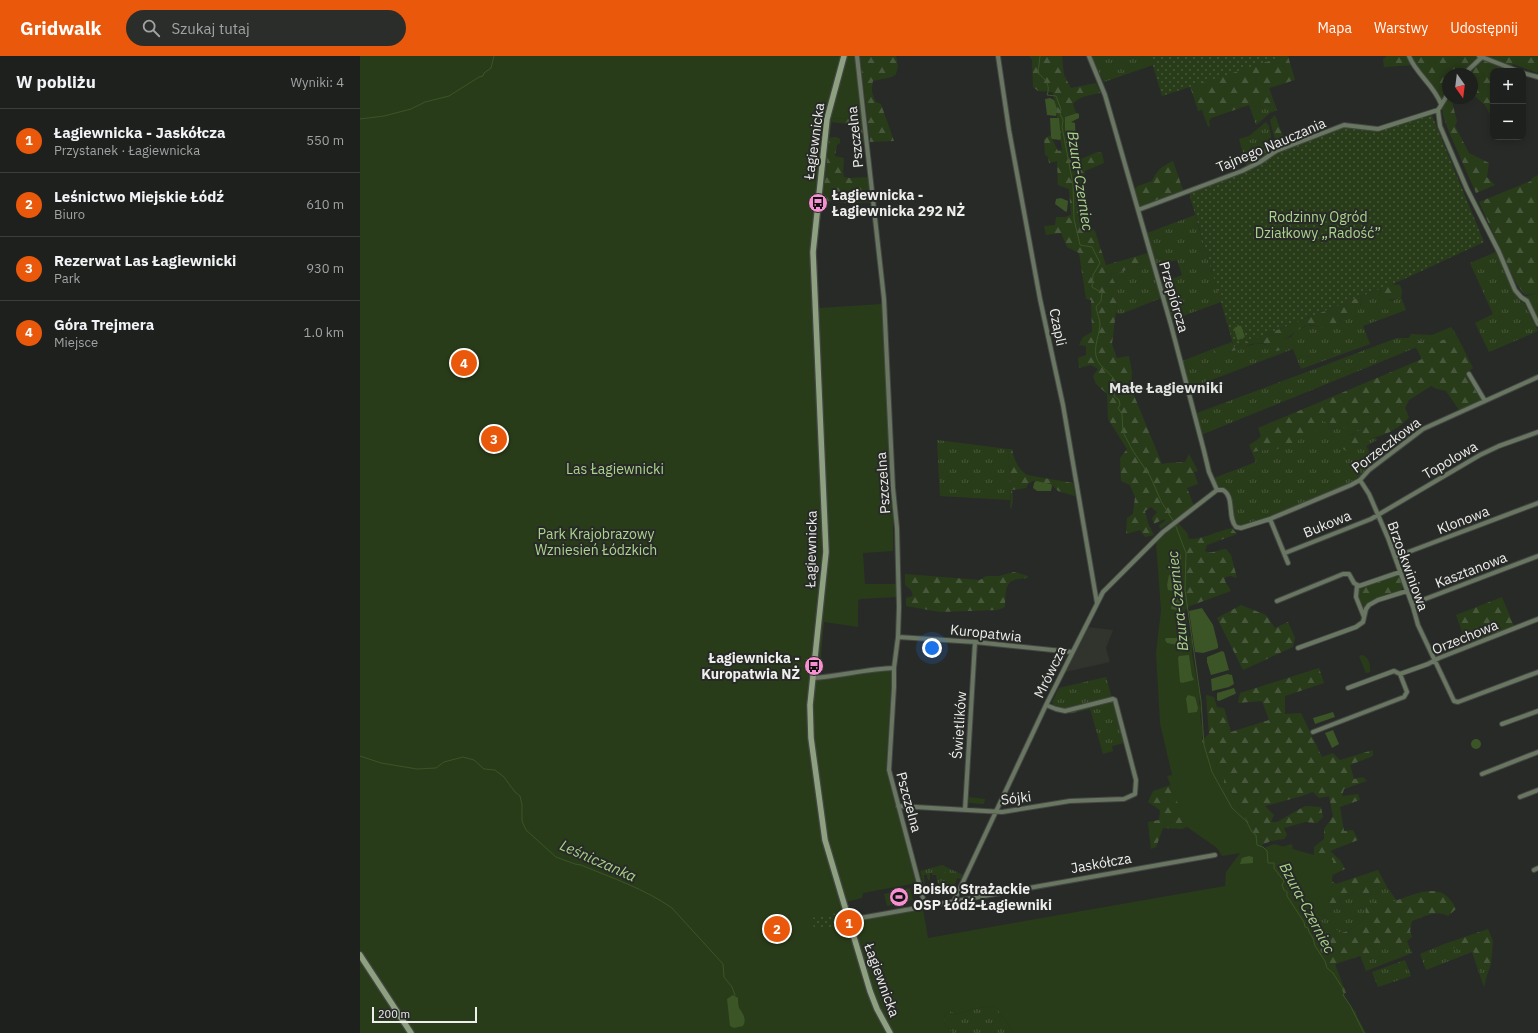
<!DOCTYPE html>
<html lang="pl">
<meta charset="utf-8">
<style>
:root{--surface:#1e201d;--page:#2b2d2a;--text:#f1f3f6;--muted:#a1a3a4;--line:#3c3e3b;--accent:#ea580c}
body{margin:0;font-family:"IBM Plex Sans",sans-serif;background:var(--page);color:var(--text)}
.controls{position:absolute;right:12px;top:12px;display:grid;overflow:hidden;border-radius:8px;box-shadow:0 2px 10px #0003}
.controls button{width:36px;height:36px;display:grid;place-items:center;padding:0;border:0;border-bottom:1px solid var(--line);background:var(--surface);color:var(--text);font:20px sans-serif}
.compass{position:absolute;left:1082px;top:12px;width:36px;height:36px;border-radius:50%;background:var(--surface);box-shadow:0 2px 10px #0003;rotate:166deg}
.scale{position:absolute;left:12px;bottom:10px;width:105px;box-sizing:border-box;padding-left:4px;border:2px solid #eeefed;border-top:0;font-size:11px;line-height:14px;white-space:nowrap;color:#eeefed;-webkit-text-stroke:3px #282a27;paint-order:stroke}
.you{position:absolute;left:572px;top:592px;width:14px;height:14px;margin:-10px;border:3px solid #fff;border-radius:50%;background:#1a73e8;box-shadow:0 0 0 6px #1a73e833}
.badge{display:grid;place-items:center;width:26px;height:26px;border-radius:50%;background:var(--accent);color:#fff;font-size:13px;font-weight:700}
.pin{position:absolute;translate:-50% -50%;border:2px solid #fff;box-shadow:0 1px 4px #0006}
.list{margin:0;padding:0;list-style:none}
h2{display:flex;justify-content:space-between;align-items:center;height:52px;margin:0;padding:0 16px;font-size:17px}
h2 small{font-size:13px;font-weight:400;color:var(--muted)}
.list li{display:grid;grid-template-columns:26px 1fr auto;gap:12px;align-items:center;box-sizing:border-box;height:64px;padding:0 16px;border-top:1px solid var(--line)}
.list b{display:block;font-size:15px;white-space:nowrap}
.list p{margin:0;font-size:13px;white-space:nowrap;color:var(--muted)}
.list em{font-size:13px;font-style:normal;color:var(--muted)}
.icon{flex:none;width:22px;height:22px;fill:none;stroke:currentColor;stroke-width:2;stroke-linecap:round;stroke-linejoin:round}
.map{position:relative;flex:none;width:1178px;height:977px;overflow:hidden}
header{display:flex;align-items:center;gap:24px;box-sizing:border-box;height:56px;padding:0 20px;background:var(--accent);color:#fff}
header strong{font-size:19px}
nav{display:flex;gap:22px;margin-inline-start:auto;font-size:14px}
.search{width:280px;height:36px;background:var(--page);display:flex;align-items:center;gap:10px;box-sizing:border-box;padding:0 14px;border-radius:22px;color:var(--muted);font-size:15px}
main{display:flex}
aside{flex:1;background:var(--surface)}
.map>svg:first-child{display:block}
</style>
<header>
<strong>Gridwalk</strong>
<div class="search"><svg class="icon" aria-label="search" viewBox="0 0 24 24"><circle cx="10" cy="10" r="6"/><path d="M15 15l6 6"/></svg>Szukaj tutaj</div>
<nav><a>Mapa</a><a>Warstwy</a><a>Udostępnij</a></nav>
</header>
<main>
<aside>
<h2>W pobliżu<small>Wyniki: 4</small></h2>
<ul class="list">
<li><span class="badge">1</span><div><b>Łagiewnicka - Jaskółcza</b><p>Przystanek · Łagiewnicka</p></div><em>550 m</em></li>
<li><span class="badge">2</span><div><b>Leśnictwo Miejskie Łódź</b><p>Biuro</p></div><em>610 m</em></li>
<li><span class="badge">3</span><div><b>Rezerwat Las Łagiewnicki</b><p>Park</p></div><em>930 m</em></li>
<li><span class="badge">4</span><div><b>Góra Trejmera</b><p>Miejsce</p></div><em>1.0 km</em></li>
</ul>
</aside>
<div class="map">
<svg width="1178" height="977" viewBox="0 0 1178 977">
<defs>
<pattern id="grass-tufts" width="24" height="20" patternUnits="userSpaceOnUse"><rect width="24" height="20" fill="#293c1a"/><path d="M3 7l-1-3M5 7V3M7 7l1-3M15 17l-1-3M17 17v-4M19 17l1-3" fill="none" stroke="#48583c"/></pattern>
<pattern id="forest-firs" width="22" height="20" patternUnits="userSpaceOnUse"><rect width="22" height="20" fill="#293c1a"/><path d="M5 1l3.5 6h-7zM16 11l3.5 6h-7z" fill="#48583c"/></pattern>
<pattern id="garden-dots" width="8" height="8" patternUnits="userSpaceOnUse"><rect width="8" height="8" fill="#293c1a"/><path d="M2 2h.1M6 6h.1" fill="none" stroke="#48583c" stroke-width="1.8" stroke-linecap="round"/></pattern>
</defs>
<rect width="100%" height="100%" fill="#282a27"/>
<path fill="#30342d" d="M727,571L753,574L746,592L750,606L705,616Z"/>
<path fill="url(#grass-tufts)" d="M733,0H790L793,9L744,26L733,5Z
M904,47L910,50V57L896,69L889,49L902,52Z
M906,66L909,70L914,94L887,111L879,83L889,80Z
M1178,119V140L1171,125L1172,122Z
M835,159L861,246L812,264L801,227L822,219L817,204L795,210L787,177Z
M1136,196L1150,229L1159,244L1164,247L1178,275L1129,296L1115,267L1133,258L1110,207Z
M790,204L801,242L761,258L756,257L758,239L756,229L750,218L761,216Z
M1022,232L1018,240L1032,245L1041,241L1046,254L1003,270L1010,288L941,313L933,293L830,332L822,305L853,293L857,298C863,296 869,296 876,294C887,292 896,284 907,289L931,281L936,275L948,269L973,273L978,270L983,258L987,257L1001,249L1002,240Z
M1178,237V263L1168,244L1163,241Z
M1091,271L1097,280L1068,288L1060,285L1054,286L1057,291L841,379L837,357L1037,282H1049L1051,278L1072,279Z
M1003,364L1006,367C1003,374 997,376 990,379L1016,382L1017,384L1006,390L1015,406L998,422L989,427L915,459L878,470L875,468L870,437L863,431H858L854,422L896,406L889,389L893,396L908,393L956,372L957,365H964L969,368V373H976Z
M577,384L648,393L651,431L650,444L580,440Z
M1002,599C1010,602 1010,609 1010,616L1007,617H1006L999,600Z
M746,621L752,642L705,654L695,651L692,646L699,632Z
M752,645L755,646L764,687L752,690L753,695L743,698L730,653L709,658V656Z
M582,809L603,819L601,823L597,822L594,832L596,833L594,838L586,840L584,832L577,833L587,831L586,830L573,831L578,829L576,819H572V817H570V823L568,824L567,819H564L565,833L560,815Z
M937,831L971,850L996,836L1008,838L1027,831L1037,845L1021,851L1006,848L1005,862C997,869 991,875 980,877C973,870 969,870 961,866C944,859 942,846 937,831Z
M1047,885L1052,897L1006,915L1000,899Z
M1084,888L1108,893L1118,899L1125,909L1129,910L1131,908L1127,919L1124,931L1112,896L1066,914L1060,898Z
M1045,904L1051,920L1018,931L1012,916Z
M635,950L652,974L650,977H592C586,970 581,966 586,957L591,955L596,958L619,952Z"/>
<path fill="url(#forest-firs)" d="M500,0H536L538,10L536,18L532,21L513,25C511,33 512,39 516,46L521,48L534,85L510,86Z
M669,0H702L704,19L711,32L736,27L740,37C731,39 719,40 713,48L716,57L705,61L710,104L714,106L737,96L742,97L744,107L725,115C723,126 728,135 727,146L722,150L725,168L735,175L746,209L788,197L790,204L761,216L750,218L756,229L758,239L752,288L757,302L769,300L772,316L771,332L802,408C809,406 817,407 825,406L829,398L838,415L834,416L838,428L827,432L834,450L800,473L799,469L805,465L804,463L794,468L792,462L797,456L791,451L785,455L788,467L794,479L785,481L780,474L766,478L767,462L773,458L775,441L770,429L761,425L760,402L767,393L748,363L747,338L736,328L733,320L738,313L731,309L719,312L718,302L726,299V290L719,289L723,281L732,276L731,244L726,243L719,197L707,191L701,177L686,179L684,170L695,169L696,161H705L711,159L709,133L698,129L697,105L689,107L688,101L685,99L684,83L690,79L698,95L702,94L693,36L678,35L673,31L672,4Z
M924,0H928L935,24L909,32L917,54L910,57V50L905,47L902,52L889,49L851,62L849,65L850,70L848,71L842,54L838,55L830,30Z
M1027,0H1178V17L1153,8L1149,15H1133V62H1132L1125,49L1112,38V18H1088V42H1091L1097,65L1095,70L1109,97L1129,107L1127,121L1135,129L1116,137L1089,76L1083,59L1080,39L1055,9L1024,11L1023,3Z
M915,59L926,88L917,92L910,64Z
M471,62L503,64L505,86H501L497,79L500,74L497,69L471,66Z
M476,81L480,83V87L477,89L475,100L484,102L483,116L484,121L489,122L509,121L511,146L492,148L461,144L467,82Z
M813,105L823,134L779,151L773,134L778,130L792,125C797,114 802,110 813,105Z
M1171,125L1178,140V237L1165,239L1156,227L1119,146Z
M1031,228L1040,229L1042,235L1041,241C1034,244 1024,246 1018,241L1022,232Z
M1002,240C1001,248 1000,256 992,260L987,257L983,258C981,262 980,267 978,270C973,279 955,267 948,269C938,272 932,280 923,284L925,288L922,294L916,295L911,294L907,289L902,287L891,288L882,293L857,298L853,293L872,286L874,291Z
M1097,280L1113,312L1106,317L1123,344L1099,354L1086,335L1077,333L1071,330L1049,344L1045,352L1049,361C1041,372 1021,382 1008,382L997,392L986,395L982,392C983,377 1001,379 1006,367L1003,364C993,371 981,373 969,373V368L964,365H957L956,377L915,394L908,393L893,396L889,389L897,384L901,380L898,372L1062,303L1053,286L1060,285L1068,288Z
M648,393H652C654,404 658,413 667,419L713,427L715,440L698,435L691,428L673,425L668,428L666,432L652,434L653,443L652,451L650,453L651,431Z
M818,467L827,477L829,483C844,483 857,475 872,472L877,478L847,489L845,495C852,499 859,493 866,493L871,499L877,522L871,520L865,521V525L871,535L830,550L826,554L823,550L812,472Z
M654,516L668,520V522C644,523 646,530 645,551L638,554L580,556L546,550V542L553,540L551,534L545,529V518L620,524L626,520H639Z
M1039,518L1043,528L1041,536L1009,547L1004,553L997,536L1001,531Z
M1142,541L1154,570L1107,589L1096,559Z
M881,549L906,559L915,572L928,566L935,582L933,591L883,614L857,562Z
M959,612L964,627L925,640V658L941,657L962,701L973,697L980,704L1013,694V700L990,709L994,723L1003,721L1007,725L984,733L982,740L998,738L1000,744L980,751L984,775L993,774L998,784L970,795L980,804L985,813L966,822L976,828L1018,814L1027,831L1008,838L996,836L971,850L965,849L946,856L960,866L970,869L981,877C991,875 997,869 1005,862L1006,848L1016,846L1021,850C1035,846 1065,831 1079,836C1087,838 1093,846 1096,853L1088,860C1077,853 1064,861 1052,865L1050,875L1052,881L1047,885L975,908L986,937H983L967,916L907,795L932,788L934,800L954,809V791L964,783V773L973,760L969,740L959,742L953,736L942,740L905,750L914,759L911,766H917L945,750L961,751L963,761L957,767L945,766L924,772L927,779L924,783L911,785L892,793L840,765L822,773L803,772L796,791L791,793L788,766L799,764L800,754L788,746L793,735L817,727L829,695L849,678L846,639L854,641L857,651L864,652L871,676L909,664L902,645L878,647L880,637Z
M576,815H585L586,821H578L574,816Z
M1128,873L1133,885L1131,908L1129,910L1125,909L1118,899L1108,893L1092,892L1084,888Z"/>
<path fill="#293c1a" d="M0,0H496L503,64L472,62L456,200L459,252L522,248L533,430V495L503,497L505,528H537V541L500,543L498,545V571L464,566L459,624L502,617L532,614L526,714L557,827L503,837L502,842L486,846L495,877L497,873L496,870L494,871L495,865L563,853L568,882L865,830L866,816L880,797L862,800L857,792L827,771L807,720L812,719L800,667L796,597L801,554L796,487L813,470L823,485L824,492L825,554L826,557L829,580L832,583V598L840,640L839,648L841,652L840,659L843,677L842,684L843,688L845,687L847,696L858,707L856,708L857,712L856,715L860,716L864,722V730L870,733L892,775L897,780V782C900,785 900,789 904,792L914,788L973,804L972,831L964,860L949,866L946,872L951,874C951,876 950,878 951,880C952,884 957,888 959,892C963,900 968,908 973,916C981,928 985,946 996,956V958L1006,977H650L652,974L635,950L619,952L596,958L591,955L586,957C581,966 586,970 592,977H0Z
M609,741L625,743L624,748L609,747Z
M550,832L553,844L527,850L524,838Z"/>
<path fill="url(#garden-dots)" d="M790,0H924L802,40Z
M1071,57L1124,186L1042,224L874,291L829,137L884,116L901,107L919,96L984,71L1019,75Z
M477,857L481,869L461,873L454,872L452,862Z"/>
<path fill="#3b5527" d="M690,42L694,44L697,53L696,60L687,59L685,43Z
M717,57L719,58V62L711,66L715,67L716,86L720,99L718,103L714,104L710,102L705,72V61Z
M690,62H699L701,83L700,84L692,83L691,81Z
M701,142L708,145L707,155L706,156L695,148L696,143Z
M879,270H881L885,281L878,284L877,283L874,272Z
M676,425L691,428L692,430L691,435H677L673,432L674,427Z
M812,497L821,498V515C817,517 811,516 808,513Z
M809,519L821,520L820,536L808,534L807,529Z
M813,542L821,543V551L817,554L811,553Z
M842,552L853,569L858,589V592L856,593L843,597L835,596L829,555Z
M806,582H826L829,586L828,591L807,587L805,584Z
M862,595L864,596L869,614L851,619L847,606V601Z
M829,599L832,620L834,624L822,627L820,626L818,602L819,600Z
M867,618L872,619L874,628L869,631L852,635L851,623Z
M874,632L876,637L875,638L859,645L857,644V637Z
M828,639L835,641L838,652L837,656L828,657L826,642Z
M973,656L975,661L972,662L955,668L953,662Z
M973,674L979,688L972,692L965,677Z
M1111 688a5 5 0 1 1 10 0a5 5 0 1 1-10 0Z
M889,800L893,801V807L880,808L882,802Z
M373,939L378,942C378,945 378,949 379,952C383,957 387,964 383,970L374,972L370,970L367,943Z"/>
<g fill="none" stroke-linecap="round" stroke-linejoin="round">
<path stroke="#3b5527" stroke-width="1" d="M680,0L678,17C685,23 691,29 687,39L696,40L701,53L700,58L703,64L702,71L713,128L714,163L720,189L732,191L740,207L733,219L732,231L742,237L741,245L736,251C737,257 740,264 740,269C739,280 734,289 736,300C739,314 756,317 756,331C756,334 754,337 754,340L759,344L760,349L758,352L762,358L763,376L773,395L790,420L802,447L814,466
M0,63L24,60L51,53L65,46L89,40L119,21L123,20L124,17L131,12L134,0
M815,468L826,497L825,534L841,645L844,689L852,716L872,752L887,766L892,776L896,779L897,789L903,791L907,795L908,807H914V812L924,825L922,829L924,834L927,836V840L944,866L945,871L948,872L949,876L953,882L955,890L965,905L967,912L973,917L985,936L983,939L990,949L1004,977
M0,700L21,707L57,713L76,712L84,706L103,701L114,704L124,713L135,714L144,721L155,736L160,740L162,749V765L166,774L196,801L215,808L221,809C252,822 285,833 312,852L363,908L364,921L372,931L375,939"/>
<defs>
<path id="street" d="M497,0L524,243L533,432L537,472L539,551L538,581L534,612V631L529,714L565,850
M638,0L649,74L680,243L703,349L737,547
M729,0L745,39L754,70L811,269L844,395L849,416L857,434
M1049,0C1056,18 1074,29 1081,48
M1119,0L1158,15
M1163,17L1178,21
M1104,18L1121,2
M1088,38L1078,54L1080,70L1107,133L1139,196L1155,234L1161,241L1167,245L1178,268
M778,154L882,115L900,106L916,95L984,69L1018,73L1078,54
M1109,318L1125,345
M1000,424L1009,438L1028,482L1053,551L1058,569L1094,645L1098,646L1178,616
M857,434H863C875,441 867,461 876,471L881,472L910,463L991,429L1000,424L1009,414L1063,373L1178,321
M910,463L928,507
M925,497L1011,463L1120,399L1139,390L1178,376
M1035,501L1178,447
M997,530L996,541L1004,561
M917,545L983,518H989L994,527L999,530L1040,516
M1052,548L1178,500
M538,581L615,586L712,596
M938,592L996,571L1003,566L1006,553L1009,549L1018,544L1047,535
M453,622C480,620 507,613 534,612
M988,632L1034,615L1040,618L1068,608L1079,602L1178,563
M1142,668L1178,655
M953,676L1044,641L1047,636L1040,618
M1122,718L1178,696
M1160,741L1178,734
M538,750L642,756L710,745L764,743L775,738L776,724L755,644L753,643L705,655L696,653L686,649
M605,754L615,586
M1174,814L1178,812
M594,845L686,649L743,536L803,476L857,434
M489,864L855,799"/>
<path id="secondary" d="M484,0L467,63L453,196L466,496L450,649L451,682L465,784L510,935L517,953L530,977
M0,899L51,977"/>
</defs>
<use href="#street" stroke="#444643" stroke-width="6"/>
<use href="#secondary" stroke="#444643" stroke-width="8"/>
<use href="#street" stroke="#697661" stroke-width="4"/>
<use href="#secondary" stroke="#8da180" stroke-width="5.5"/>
</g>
<defs>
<symbol id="bus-disc" viewBox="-11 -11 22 22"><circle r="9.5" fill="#f690d0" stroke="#282a27"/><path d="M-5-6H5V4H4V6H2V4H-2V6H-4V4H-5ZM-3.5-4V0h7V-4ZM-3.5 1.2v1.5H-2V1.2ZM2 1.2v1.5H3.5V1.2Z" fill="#111"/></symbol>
<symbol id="stadium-disc" viewBox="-11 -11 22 22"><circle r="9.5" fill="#f690d0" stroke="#282a27"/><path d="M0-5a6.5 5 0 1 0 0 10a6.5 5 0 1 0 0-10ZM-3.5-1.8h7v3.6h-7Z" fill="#111"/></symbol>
</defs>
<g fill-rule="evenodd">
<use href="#bus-disc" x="447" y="136" width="22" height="22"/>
<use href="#bus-disc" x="443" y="599" width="22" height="22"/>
<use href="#stadium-disc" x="528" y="830" width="22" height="22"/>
</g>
<g text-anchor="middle" stroke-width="4" stroke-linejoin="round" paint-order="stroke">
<g font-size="14" fill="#eeefed" stroke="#282a27">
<text transform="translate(495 81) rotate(-96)" y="5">Pszczelna</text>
<text transform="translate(454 85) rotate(-82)" y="5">Łagiewnicka</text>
<text transform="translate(911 89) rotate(-23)" y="5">Tajnego Nauczania</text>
<text transform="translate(814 241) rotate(74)" y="5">Przepiórcza</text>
<text transform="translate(698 271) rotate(78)" y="5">Czapli</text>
<text transform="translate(1026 389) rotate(-37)" y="5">Porzeczkowa</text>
<text transform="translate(1090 404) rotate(-30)" y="5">Topolowa</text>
<text transform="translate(523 427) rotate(-94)" y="5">Pszczelna</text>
<text transform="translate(1103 464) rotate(-21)" y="5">Klonowa</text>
<text transform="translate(967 468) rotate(-22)" y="5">Bukowa</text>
<text transform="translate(451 493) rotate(-89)" y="5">Łagiewnicka</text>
<text transform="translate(1048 510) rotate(70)" y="5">Brzoskwiniowa</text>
<text transform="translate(1111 514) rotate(-21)" y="5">Kasztanowa</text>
<text transform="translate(626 577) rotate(6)" y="5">Kuropatwia</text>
<text transform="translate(1105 581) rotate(-22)" y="5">Orzechowa</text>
<text transform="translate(690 616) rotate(-64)" y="5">Mrówcza</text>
<text transform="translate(599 669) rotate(-86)" y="5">Świetlików</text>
<text transform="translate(656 742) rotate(-7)" y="5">Sójki</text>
<text transform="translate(549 746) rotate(75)" y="5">Pszczelna</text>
<text transform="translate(741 807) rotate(-10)" y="5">Jaskółcza</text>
<text transform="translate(522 924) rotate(70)" y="5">Łagiewnicka</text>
</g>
<g font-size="14" font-weight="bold" fill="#eeefed" stroke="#282a27" text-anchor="start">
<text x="472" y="144">Łagiewnicka -<tspan x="472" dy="16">Łagiewnicka 292 NŻ</tspan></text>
<text x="440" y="607" text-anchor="end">Łagiewnicka -<tspan x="440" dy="16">Kuropatwia NŻ</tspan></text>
<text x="553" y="838">Boisko Strażackie<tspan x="553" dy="16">OSP Łódź-Łagiewniki</tspan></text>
</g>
<g font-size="14" fill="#abd58c" stroke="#282a27">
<text x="958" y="166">Rodzinny Ogród<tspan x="958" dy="16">Działkowy „Radość”</tspan></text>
<text x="255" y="418">Las Łagiewnicki</text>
<text x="236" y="483">Park Krajobrazowy<tspan x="236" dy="16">Wzniesień Łódzkich</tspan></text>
</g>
<g font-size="15" font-style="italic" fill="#a8d289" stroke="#282a27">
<text transform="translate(720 125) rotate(81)" y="5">Bzura-Czerniec</text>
<text transform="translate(818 545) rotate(-96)" y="5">Bzura-Czerniec</text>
<text transform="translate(238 805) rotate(24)" y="5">Leśniczanka</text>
<text transform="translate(947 852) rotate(62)" y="5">Bzura-Czerniec</text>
</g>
<g font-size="15" font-weight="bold" fill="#e2e4e1" stroke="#282a27">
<text x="806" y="337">Małe Łagiewniki</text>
</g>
</g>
</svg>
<div class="controls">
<button>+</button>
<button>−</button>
</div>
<svg class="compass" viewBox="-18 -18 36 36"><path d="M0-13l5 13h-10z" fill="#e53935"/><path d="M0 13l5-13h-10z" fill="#a1a3a4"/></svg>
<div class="scale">200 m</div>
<div class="you"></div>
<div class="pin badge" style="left:489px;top:867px">1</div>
<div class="pin badge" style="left:417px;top:873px">2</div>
<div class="pin badge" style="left:134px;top:383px">3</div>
<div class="pin badge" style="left:104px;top:307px">4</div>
</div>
</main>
